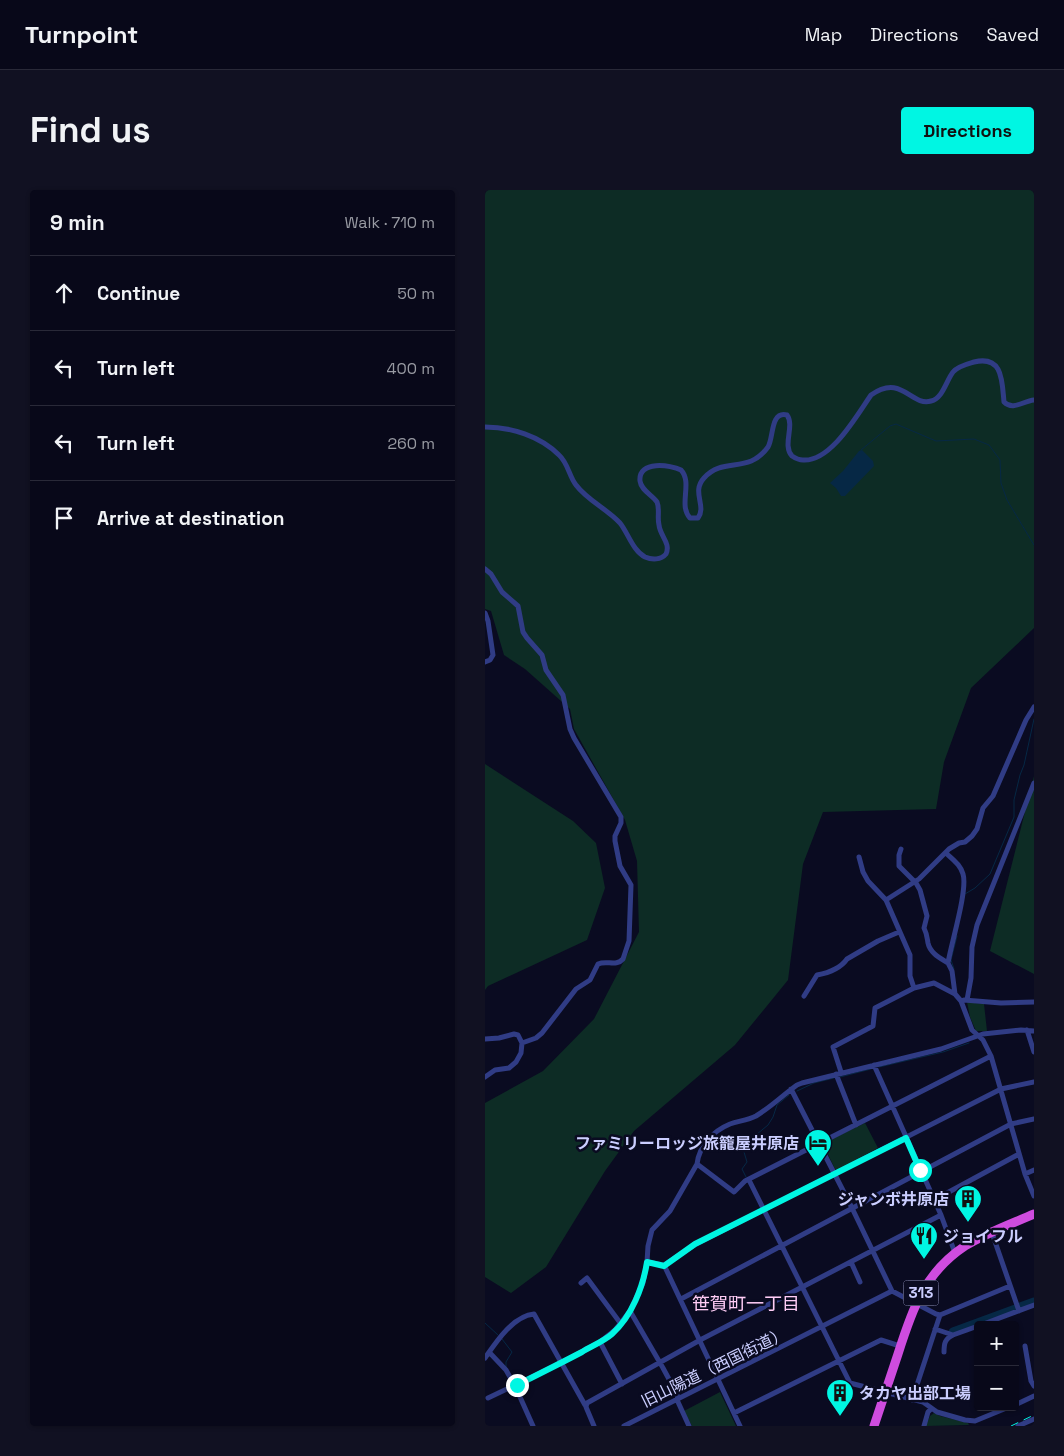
<!DOCTYPE html>
<meta charset="utf-8">
<style>
:root{--surface:#080819;--page:#112;--text:#f1f3f6;--muted:#989aa2;--line:#292938;--accent:#00f6e3}
body{margin:0;font-family:"Space Grotesk","Noto Sans JP",sans-serif;background:var(--page);color:var(--text)}
.controls{position:absolute;right:15px;bottom:15px;display:grid;overflow:hidden;border-radius:5px;box-shadow:0 1px 4px #0004}
.controls button{width:45px;height:45px;display:grid;place-items:center;padding:0;border:0;border-bottom:1px solid var(--line);background:var(--surface);color:var(--text);font:25px sans-serif}
.stop{position:absolute;width:15px;height:15px;margin:-11px;border:4px solid #00f6e3;border-radius:50%;background:#fff}
.stop.end{background:#00f6e3;border-color:#fff;box-shadow:0 1px 5px #0008}
.list{margin:0;padding:0;list-style:none}
h2{display:flex;justify-content:space-between;align-items:center;height:65px;margin:0;padding:0 20px;font-size:21px}
h2 small{font-size:16px;font-weight:400;color:var(--muted)}
.list li{display:grid;grid-template-columns:32px 1fr auto;gap:15px;align-items:center;box-sizing:border-box;height:75px;padding:0 20px;border-top:1px solid var(--line)}
.list b{display:block;font-size:19px;white-space:nowrap}
.list em{font-size:16px;font-style:normal;color:var(--muted)}
.icon{flex:none;width:28px;height:28px;fill:none;stroke:currentColor;stroke-width:2;stroke-linecap:round;stroke-linejoin:round}
.map{position:relative;flex:none;width:549px;height:1236px;overflow:hidden;border-radius:5px}
header{display:flex;align-items:center;gap:30px;box-sizing:border-box;height:70px;padding:0 25px;background:var(--surface);border-bottom:1px solid var(--line)}
header strong{font-size:24px}
nav{display:flex;gap:28px;margin-inline-start:auto;font-size:18px}
.intro{display:flex;align-items:center;justify-content:space-between;box-sizing:border-box;height:120px;padding:0 30px}
h1{margin:0;font-size:35px}
.button{padding:12px 22px;border-radius:5px;background:var(--accent);color:#111;font-size:18px;font-weight:700}
main{display:flex;gap:30px;padding:0 30px}
aside{flex:1;background:var(--surface);border-radius:5px;box-shadow:0 1px 4px #0004}
.map>svg:first-child{display:block}
</style>
<header>
<strong>Turnpoint</strong>
<nav><a>Map</a><a>Directions</a><a>Saved</a></nav>
</header>
<div class="intro"><h1>Find us</h1><a class="button">Directions</a></div>
<main>
<aside>
<h2>9 min<small>Walk · 710 m</small></h2>
<ul class="list">
<li><svg class="icon" aria-label="ahead" viewBox="0 0 24 24"><path d="M12 20V5M6 11l6-6 6 6"/></svg><div><b>Continue</b></div><em>50 m</em></li>
<li><svg class="icon" aria-label="left" viewBox="0 0 24 24"><path d="M17 20v-9H6M10 6l-5 5 5 5"/></svg><div><b>Turn left</b></div><em>400 m</em></li>
<li><svg class="icon" aria-label="left" viewBox="0 0 24 24"><path d="M17 20v-9H6M10 6l-5 5 5 5"/></svg><div><b>Turn left</b></div><em>260 m</em></li>
<li><svg class="icon" aria-label="arrive" viewBox="0 0 24 24"><path d="M6 21V4h12l-3 4 3 4H6"/></svg><div><b>Arrive at destination</b></div></li>
</ul>
</aside>
<div class="map">
<svg width="549" height="1236" viewBox="0 0 549 1236">
<rect width="100%" height="100%" fill="#0a0b21"/>
<path fill="#0d2c25" d="M0,0H549V438L486,498L459,572L451,619L338,622L318,674L303,790L250,855L149,941L120,981L61,1077L26,1103L0,1087V913L58,881L109,829L154,742L152,671L140,630L89,539L85,519L40,479L19,465L6,421L0,419Z
M0,574L88,631L111,653L120,698L102,750L3,796L0,800Z
M549,586V784L505,761Z
M482,812L499,814L502,841H491L485,827Z
M380,933L393,958L354,979H350L339,956V953Z
M235,1202L251,1236H207L199,1221Z
M449,1223L455,1226L483,1233L484,1235L441,1236L445,1226Z"/>
<path fill="#062845" d="M377,260L388,271L389,276L360,306H356L351,298L345,293L358,281L374,261Z"/>
<g fill="none" stroke-linecap="round" stroke-linejoin="round">
<path stroke="#062845" stroke-width="1" d="M376,260L405,236L411,234L451,251L489,249L504,255L515,270L516,293L522,310L549,355
M480,704L490,698L505,684L529,627V610L535,585L539,575L549,529
M469,779L466,770L472,746
M394,877L458,862L484,853
M355,887L386,879
M312,901L329,893L349,888
M261,987L257,979L262,972L259,962L260,954L283,935L288,927L292,915L304,905
M0,1133L13,1145
M17,1149L27,1162L21,1172V1178"/>
<path stroke="#062845" stroke-width="9" d="M468,1142L549,1112"/>
<path stroke="#303c85" stroke-width="5" d="M0,237C26,237 55,246 74,265C83,273 84,286 91,295C102,310 122,319 135,333C143,343 148,361 160,367C167,370 176,370 181,364C186,353 175,346 174,335C172,328 175,319 172,312C167,305 156,300 155,291C153,270 186,275 196,280C208,293 193,315 205,328H213C222,316 206,302 219,288C239,266 263,285 283,257C289,247 285,221 302,225C310,236 297,255 307,266C310,268 315,270 318,270C346,272 372,225 386,205C417,183 426,217 446,211C458,208 461,191 468,182C473,176 482,174 489,172C518,165 517,191 519,212C528,221 538,211 549,210
M0,379L6,384L17,402L33,416L38,442L42,448L57,465L61,480L78,505L85,539L89,548L136,627V633L130,646V651L135,676L146,695L144,751L138,769C131,777 122,770 113,774L105,790L91,799L57,843L51,848L37,853
M0,423L3,431L8,465L5,470L0,472
M416,659L414,665V676L431,693L435,700L442,726L439,738C442,744 442,747 443,753C445,763 455,768 463,773
M461,663C468,670 475,674 478,684C483,700 466,754 463,773L467,781L470,804
M374,667L378,682L383,691L401,710L425,765V786L429,798
M401,710L434,689L464,659L474,653L480,652L487,646L492,639L498,618L508,606L541,530L549,517
M319,806L332,785C343,783 355,779 362,769L393,751L414,742
M479,810L516,813L549,812
M482,810L486,788L487,757L492,735L549,593
M542,840L549,862
M0,849L14,848L29,844L33,845L37,853L36,863L31,872L24,878L10,880L0,887
M389,875L456,1025L470,1063
M356,882L348,857L388,836L390,818L429,798L449,793L470,804L476,811L487,840L498,850L506,866L540,984L549,1006
M351,884L371,935
M306,899L367,1018L407,1101L451,1124L455,1125
M212,974L249,1002L260,991L506,866
M540,984L549,980
M264,990L365,1193L438,1212L452,1222L480,1230L490,1231L524,1217
M449,1010L534,964
M507,1043L534,1121
M162,1072L179,1075L211,1054L516,899L549,892
M366,1072L375,1092
M179,1075L255,1236
M96,1093L102,1088L136,1134
M196,1109L526,934L549,929
M145,1121L178,1178L192,1204L193,1212L204,1236
M496,1135L549,1115
M450,1139L468,1145L493,1136
M115,1152L137,1194
M540,1156L546,1191L549,1196
M4,1162L21,1180L31,1198L48,1236
M459,1162C459,1153 460,1149 468,1145
M0,1168C11,1152 28,1126 49,1124L100,1215
M3,1208L76,1173L115,1152L130,1140L145,1121L158,1093L162,1072L163,1056L167,1040L185,1021L212,974C214,956 228,941 245,934C254,931 263,930 271,926C286,917 298,905 312,895L317,893L456,859L498,844L536,840L549,841
M427,1210L455,1125L525,1096
M530,1215L549,1206
M249,1223L396,1150L415,1156
M109,1236L101,1217L102,1213L217,1149L456,1025
M139,1236L407,1101
M439,1236L443,1222L446,1219
M533,1236L549,1229"/>
<path stroke="#cf4cdf" stroke-width="9" d="M389,1236C397,1212 405,1188 413,1164C427,1120 439,1083 480,1056C501,1043 526,1034 549,1024"/>
<path stroke="#00f6e3" stroke-width="1" stroke-dasharray="8 6" stroke-linecap="butt" d="M526,1236L549,1225"/>
</g>
<g fill="none" stroke-linecap="round" stroke-linejoin="round">
<path stroke="#00f6e3" stroke-width="6" d="M32,1195C54,1184 76,1173 97,1162C107,1156 119,1151 127,1144C147,1126 158,1097 162,1072L179,1076L210,1054L421,948L435,980"/>
</g>
<defs>
<symbol id="hotel-pin" viewBox="-11 -11 22 30"><path d="M0 17L-7.5 6A9.5 9.5 0 1 1 7.5 6Z" fill="#00f6e3" stroke="#0a0b21"/><path d="M-6-4.5h1.5V1H6V5H4.5V3h-9V5H-6ZM-4 0a1.8 1.8 0 1 1 3.6 0ZM.5 0V-2.5h3Q6-2.5 6 0Z" fill="#111"/></symbol>
<symbol id="building-pin" viewBox="-11 -11 22 30"><path d="M0 17L-7.5 6A9.5 9.5 0 1 1 7.5 6Z" fill="#00f6e3" stroke="#0a0b21"/><path d="M-4-6H4V6H1V3H-1V6H-4ZM-2.5-4.3h1.7v1.8h-1.7ZM.8-4.3h1.7v1.8H.8ZM-2.5-1h1.7V.8h-1.7ZM.8-1h1.7V.8H.8Z" fill="#111"/></symbol>
<symbol id="restaurant-pin" viewBox="-11 -11 22 30"><path d="M0 17L-7.5 6A9.5 9.5 0 1 1 7.5 6Z" fill="#00f6e3" stroke="#0a0b21"/><path d="M-5-6h1v4h1v-4h1v4h1v-4h1v5L-1.5 .5V6h-2V.5L-5-1ZM5-6V6H3V1.5H1.5Q1.5-4 5-6Z" fill="#111"/></symbol>
</defs>
<g fill-rule="evenodd">
<use href="#hotel-pin" x="317" y="937" width="32" height="43"/>
<use href="#building-pin" x="467" y="993" width="32" height="43"/>
<use href="#restaurant-pin" x="423" y="1030" width="32" height="43"/>
<use href="#building-pin" x="339" y="1187" width="32" height="43"/>
</g>
<g text-anchor="middle" stroke-width="5" stroke-linejoin="round" paint-order="stroke">
<rect fill="#0a0b21" stroke="#9194bc" stroke-width="1" x="418.5" y="1090.5" width="35" height="25" rx="4"/>
<g font-size="15" font-weight="bold" fill="#cbceff">
<text x="436" y="1108">313</text>
</g>
<g font-size="16" font-weight="bold" fill="#cbceff" stroke="#0a0b21" text-anchor="end">
<text x="314" y="959">ファミリーロッジ旅籠屋井原店</text>
<text x="464" y="1015">ジャンボ井原店</text>
<text x="458" y="1052" text-anchor="start">ジョイフル</text>
<text x="374" y="1209" text-anchor="start">タカヤ出部工場</text>
</g>
<g font-size="16" fill="#cbceff" stroke="#0a0b21">
<text transform="translate(229 1177) rotate(-26)" y="6">旧山陽道（西国街道）</text>
</g>
<g font-size="18" fill="#ffcdf6" stroke="#0a0b21">
<text x="261" y="1120">笹賀町一丁目</text>
</g>
</g>
</svg>
<div class="controls">
<button>+</button>
<button>−</button>
</div>
<div class="stop" style="left:435px;top:980px"></div>
<div class="stop end" style="left:32px;top:1195px"></div>
</div>
</main>
